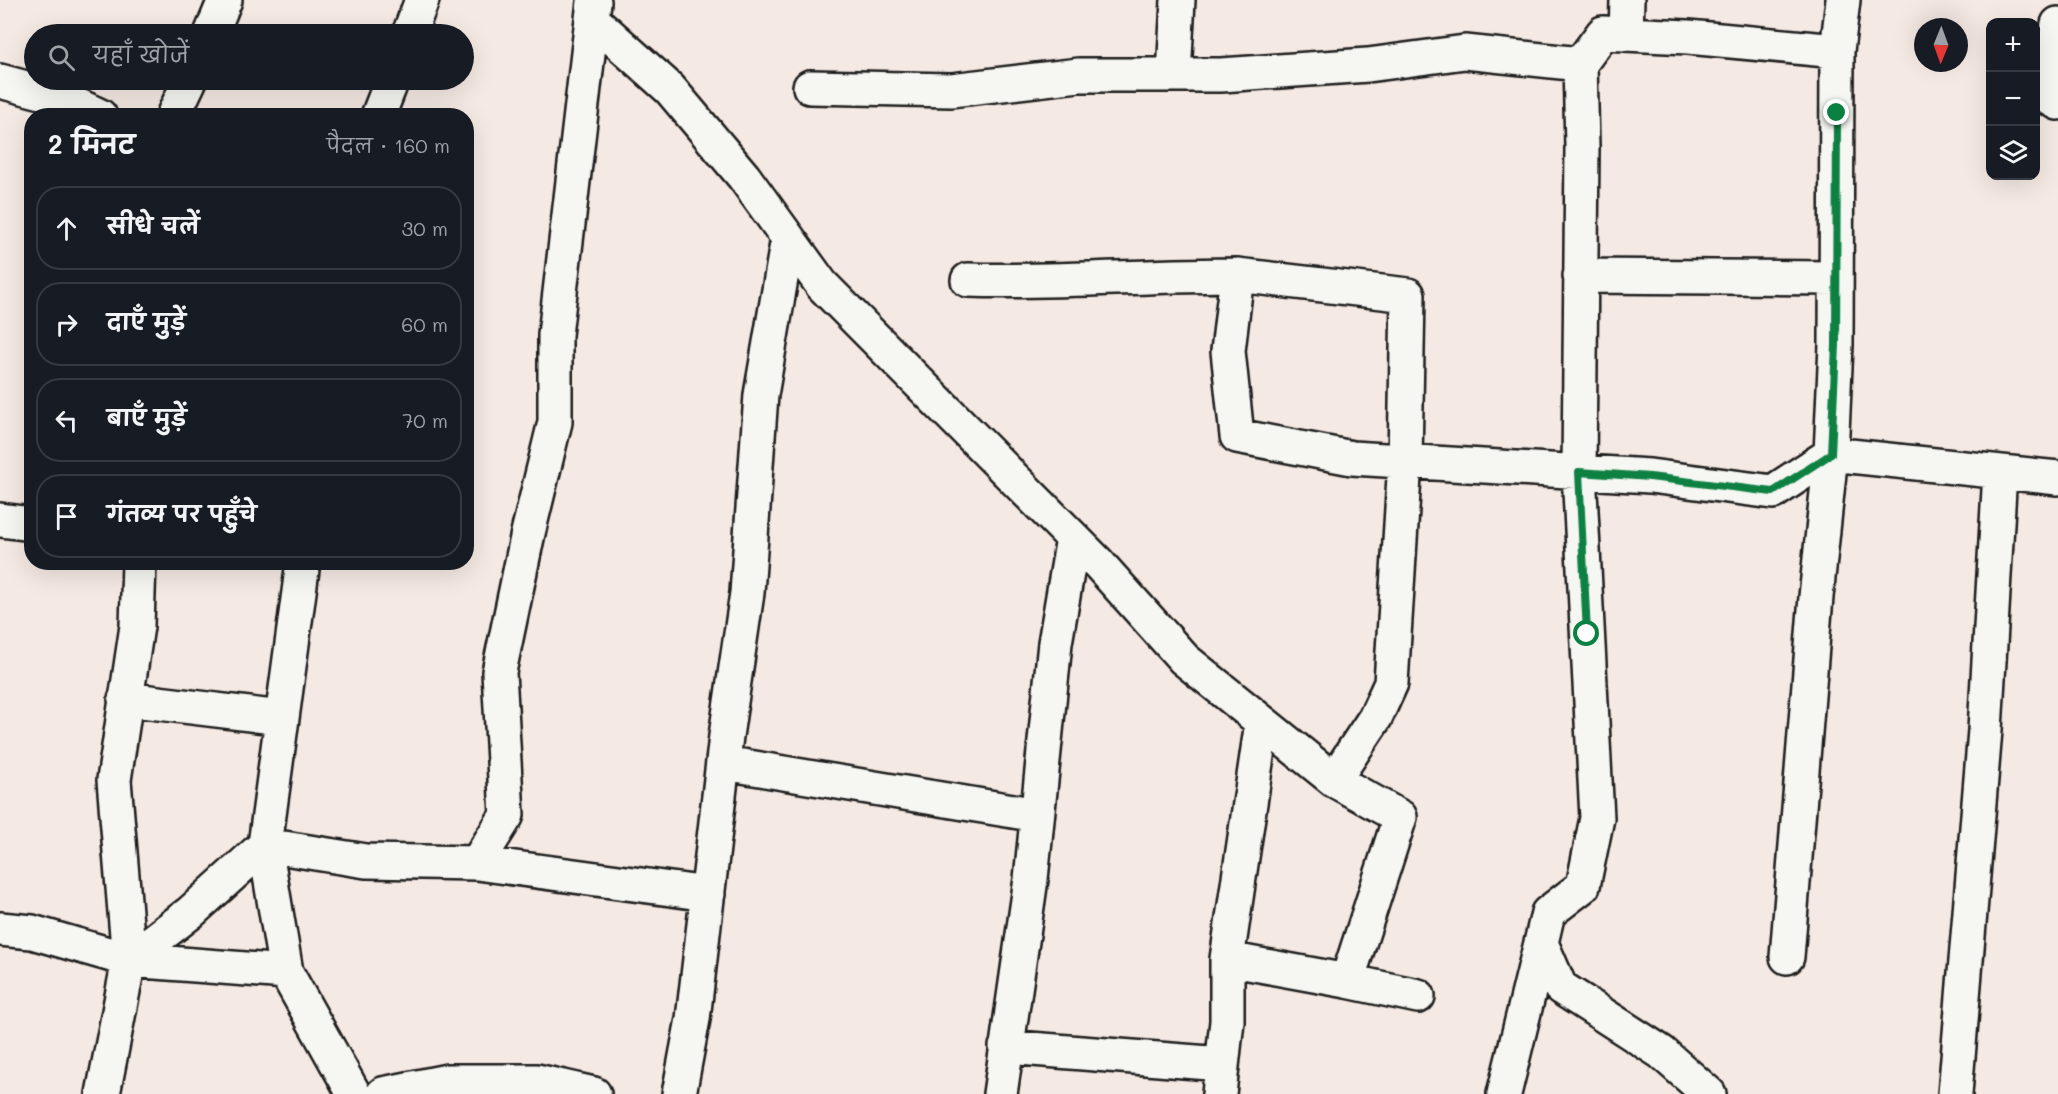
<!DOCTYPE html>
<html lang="hi">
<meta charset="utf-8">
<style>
:root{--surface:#171b24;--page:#20242c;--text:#f1f3f6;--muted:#9ea1a6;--line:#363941}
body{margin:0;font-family:Mali,"Playpen Sans Deva",sans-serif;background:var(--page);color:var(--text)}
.controls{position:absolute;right:18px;top:18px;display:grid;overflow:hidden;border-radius:12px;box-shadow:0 6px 24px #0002}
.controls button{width:54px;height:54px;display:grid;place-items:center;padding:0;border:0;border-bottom:2px solid var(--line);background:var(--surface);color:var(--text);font:30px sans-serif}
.compass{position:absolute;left:1914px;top:18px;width:54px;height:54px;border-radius:50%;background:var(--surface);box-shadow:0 6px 24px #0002;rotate:181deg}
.stop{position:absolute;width:18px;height:18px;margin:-14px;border:4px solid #0b8043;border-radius:50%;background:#fff}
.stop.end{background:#0b8043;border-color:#fff;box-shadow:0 2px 6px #0008}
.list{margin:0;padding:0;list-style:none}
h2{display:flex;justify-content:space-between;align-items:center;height:78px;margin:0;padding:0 24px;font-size:26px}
h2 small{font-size:20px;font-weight:400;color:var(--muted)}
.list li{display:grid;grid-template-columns:39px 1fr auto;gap:18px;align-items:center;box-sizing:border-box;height:84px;margin:0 12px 12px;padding:0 12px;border:2px solid var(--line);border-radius:24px}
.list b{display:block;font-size:22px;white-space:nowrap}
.list em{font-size:20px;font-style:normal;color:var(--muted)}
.icon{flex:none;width:33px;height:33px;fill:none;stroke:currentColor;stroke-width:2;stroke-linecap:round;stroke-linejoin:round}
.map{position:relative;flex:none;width:2058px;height:1094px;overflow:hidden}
.search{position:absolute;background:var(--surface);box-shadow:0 6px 24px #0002;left:24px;top:24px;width:450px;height:66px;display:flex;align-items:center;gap:15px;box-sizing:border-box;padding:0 21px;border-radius:33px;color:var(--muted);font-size:22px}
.panel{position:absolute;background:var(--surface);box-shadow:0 6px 24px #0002;left:24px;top:108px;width:450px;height:462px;border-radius:24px}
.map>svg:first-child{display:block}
</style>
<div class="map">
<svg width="2058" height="1094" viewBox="0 0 2058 1094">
<rect width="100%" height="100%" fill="#f5e9e3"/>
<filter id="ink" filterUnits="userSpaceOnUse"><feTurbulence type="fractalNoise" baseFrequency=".0167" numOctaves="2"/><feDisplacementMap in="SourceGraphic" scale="12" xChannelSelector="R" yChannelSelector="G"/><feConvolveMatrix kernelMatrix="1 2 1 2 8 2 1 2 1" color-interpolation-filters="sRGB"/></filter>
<g filter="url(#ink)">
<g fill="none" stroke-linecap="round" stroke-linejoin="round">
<defs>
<path id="minor" d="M592,19L670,89L744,177L822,285L1098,563L1184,659L1334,780L1400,817L1347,981L1227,959V1021L1219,1094
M2058,24L2047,97L2058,103
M211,34L225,0
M409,34L422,0
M1626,34L1627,0
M1174,75L1178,0
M0,81L60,97L100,116
M810,87L951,90L1079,75H1221L1368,65L1465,52L1580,64
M173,116L190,80
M378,116L392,80
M1237,275L1408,295L1405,461L1391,683L1375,718L1334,780
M1580,276L1836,278
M968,280C1058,283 1147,275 1237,275L1228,351L1237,436L1352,458L1650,476L1773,492L1831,454L1836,345L1837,51
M0,520L32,524
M125,699L282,718
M724,763L1037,815
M265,845L366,861L477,863L507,815L499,672L528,533L555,422V335L594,2
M477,863L708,894
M0,929L32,932L129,960L103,1094
M1787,957L1816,597L1831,454L2058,478
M1227,959L1262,722
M129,960L114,780L137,626L139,562
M129,960L286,972L354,1094
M129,960L191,912L265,845
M286,972L265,845L303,562
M1347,981L1418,996
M1006,1047L1222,1064
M383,1094L448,1081H537L594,1094
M679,1094L693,1019L726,736L747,593L761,395L788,238
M1000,1094L1031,879L1055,643L1073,538
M1504,1094L1541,943
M1709,1094L1661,1052L1560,987L1541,943L1548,913L1583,886L1597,818L1579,472L1582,147L1580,64L1603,33L1688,37L1837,51L1843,0
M1955,1094L1985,730L2000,472"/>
</defs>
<use href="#minor" stroke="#1c1c1c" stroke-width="38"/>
<use href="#minor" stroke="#f6f6f2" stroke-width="33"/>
</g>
</g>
<g fill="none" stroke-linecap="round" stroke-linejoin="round" filter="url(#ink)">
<path stroke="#0b8043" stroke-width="8" d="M1587,634L1579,472L1650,477L1773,492L1831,454L1836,345L1837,113"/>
</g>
</svg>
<div class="controls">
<button>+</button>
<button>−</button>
<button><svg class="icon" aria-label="layers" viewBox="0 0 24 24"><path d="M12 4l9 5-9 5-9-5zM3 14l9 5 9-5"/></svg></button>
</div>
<svg class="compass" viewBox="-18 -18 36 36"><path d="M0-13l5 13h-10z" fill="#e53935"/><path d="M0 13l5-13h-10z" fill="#9ea1a6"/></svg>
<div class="stop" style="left:1587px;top:634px"></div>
<div class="stop end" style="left:1837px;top:113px"></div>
<div class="search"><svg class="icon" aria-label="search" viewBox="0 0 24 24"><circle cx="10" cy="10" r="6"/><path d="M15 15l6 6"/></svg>यहाँ खोजें</div>
<section class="panel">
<h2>2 मिनट<small>पैदल · 160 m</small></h2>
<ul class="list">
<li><svg class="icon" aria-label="ahead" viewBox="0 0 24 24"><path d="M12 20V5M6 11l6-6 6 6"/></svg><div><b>सीधे चलें</b></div><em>30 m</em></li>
<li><svg class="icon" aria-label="right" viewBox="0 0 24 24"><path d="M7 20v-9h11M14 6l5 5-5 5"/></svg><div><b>दाएँ मुड़ें</b></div><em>60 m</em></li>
<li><svg class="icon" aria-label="left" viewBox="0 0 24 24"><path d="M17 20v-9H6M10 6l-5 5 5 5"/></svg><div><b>बाएँ मुड़ें</b></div><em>70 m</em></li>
<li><svg class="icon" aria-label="arrive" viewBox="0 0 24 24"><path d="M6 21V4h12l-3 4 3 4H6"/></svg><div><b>गंतव्य पर पहुँचे</b></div></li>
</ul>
</section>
</div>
